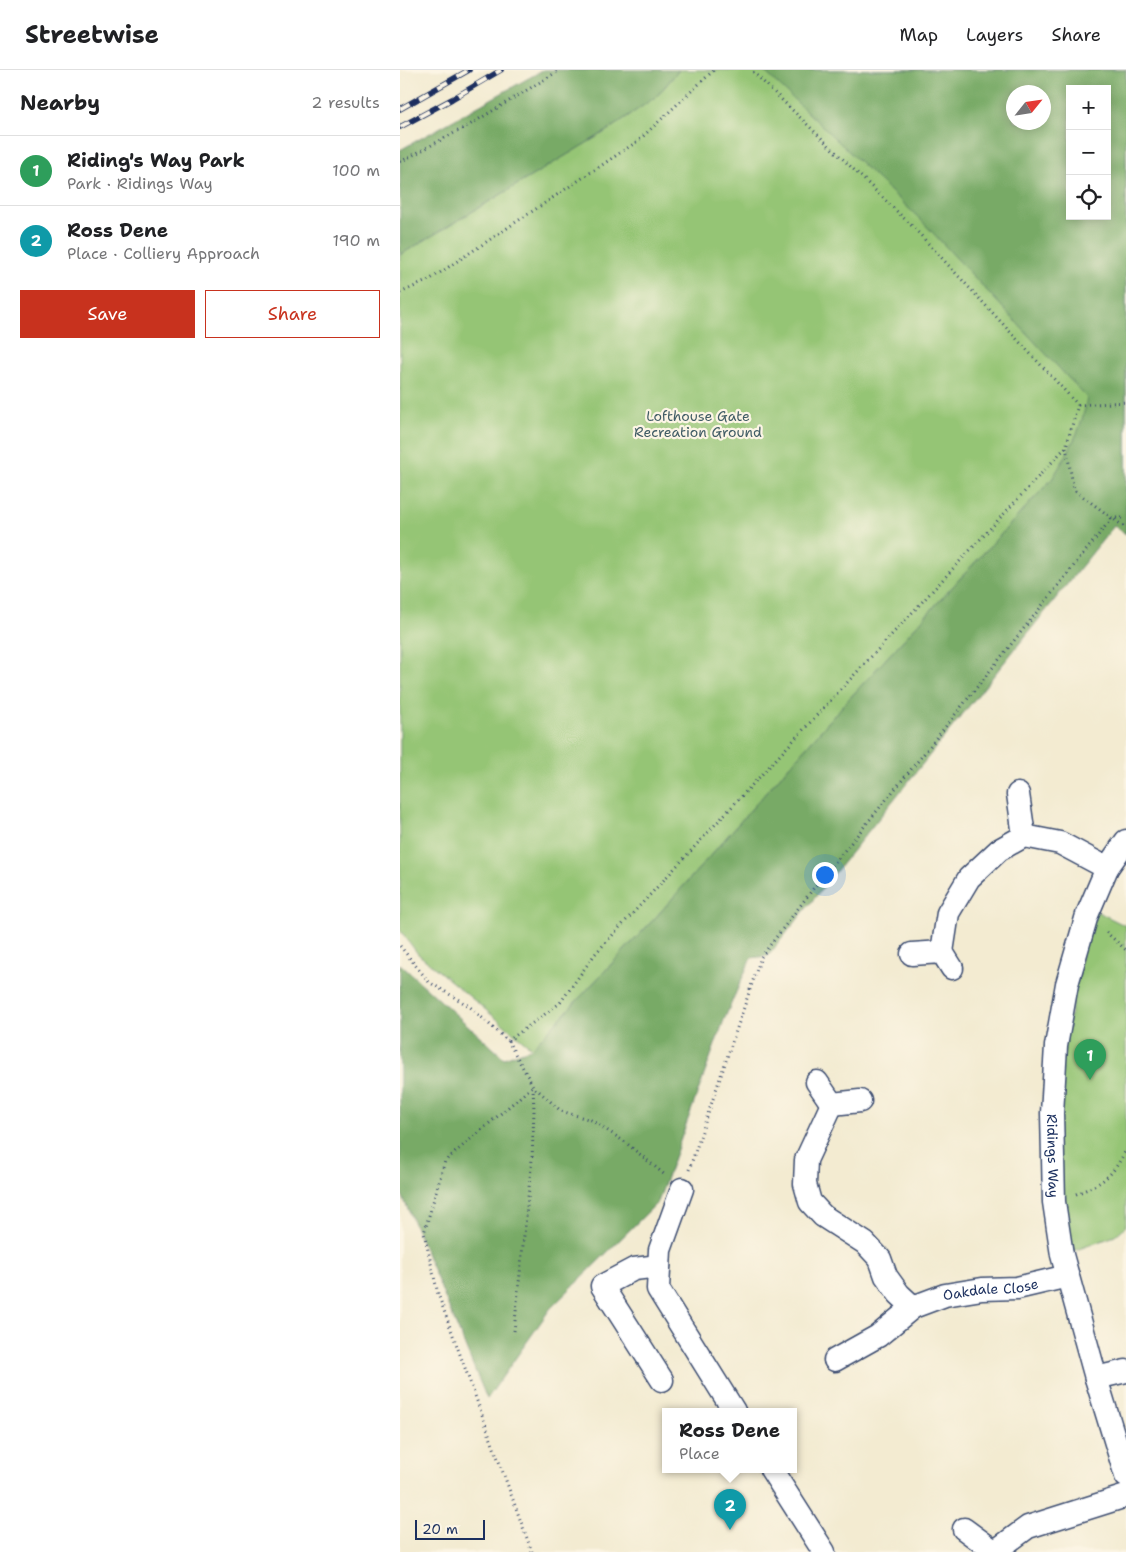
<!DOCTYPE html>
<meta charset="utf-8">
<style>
:root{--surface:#fff;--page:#f6f6f6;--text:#202124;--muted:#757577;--line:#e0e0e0;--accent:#c8321e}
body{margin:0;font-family:"Shantell Sans",sans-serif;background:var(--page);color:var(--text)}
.controls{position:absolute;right:15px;top:15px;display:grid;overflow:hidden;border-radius:0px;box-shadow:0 2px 12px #0003}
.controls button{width:45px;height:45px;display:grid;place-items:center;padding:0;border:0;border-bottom:1px solid var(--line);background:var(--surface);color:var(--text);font:25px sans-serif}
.compass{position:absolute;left:606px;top:15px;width:45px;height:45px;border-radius:50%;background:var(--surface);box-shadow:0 2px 12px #0003;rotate:60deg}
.scale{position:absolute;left:15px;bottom:12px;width:70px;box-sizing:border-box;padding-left:5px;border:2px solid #1b2f5e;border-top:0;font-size:14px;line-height:18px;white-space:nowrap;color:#1b2f5e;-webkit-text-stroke:4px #fcf5e5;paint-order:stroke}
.you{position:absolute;left:424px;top:804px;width:18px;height:18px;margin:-12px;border:4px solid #fff;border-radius:50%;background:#1a73e8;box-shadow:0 0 0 8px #1a73e833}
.badge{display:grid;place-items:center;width:32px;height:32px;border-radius:50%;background:var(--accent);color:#fff;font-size:16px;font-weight:700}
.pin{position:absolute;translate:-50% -41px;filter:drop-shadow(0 1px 2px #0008)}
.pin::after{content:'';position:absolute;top:26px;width:18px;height:15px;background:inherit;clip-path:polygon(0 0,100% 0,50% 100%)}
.popup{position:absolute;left:262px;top:1338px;width:135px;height:65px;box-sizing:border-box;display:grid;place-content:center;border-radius:0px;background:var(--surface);filter:drop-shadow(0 1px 4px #0005);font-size:16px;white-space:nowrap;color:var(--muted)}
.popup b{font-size:19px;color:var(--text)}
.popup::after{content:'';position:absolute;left:50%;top:100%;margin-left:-10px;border:10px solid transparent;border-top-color:var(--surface)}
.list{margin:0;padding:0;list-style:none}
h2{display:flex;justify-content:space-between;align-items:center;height:65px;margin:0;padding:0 20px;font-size:21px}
h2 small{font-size:16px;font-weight:400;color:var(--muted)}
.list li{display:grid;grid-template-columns:32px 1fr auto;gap:15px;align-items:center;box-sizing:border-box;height:70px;padding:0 20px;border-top:1px solid var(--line)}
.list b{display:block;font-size:19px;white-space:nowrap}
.list p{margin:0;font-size:16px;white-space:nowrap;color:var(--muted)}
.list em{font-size:16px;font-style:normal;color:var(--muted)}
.actions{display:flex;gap:10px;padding:15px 20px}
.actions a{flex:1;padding:11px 0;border:1px solid var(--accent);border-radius:0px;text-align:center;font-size:18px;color:var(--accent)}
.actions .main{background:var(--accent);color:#fff}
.icon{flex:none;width:28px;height:28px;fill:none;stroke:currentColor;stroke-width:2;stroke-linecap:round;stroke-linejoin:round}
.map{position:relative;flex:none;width:726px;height:1482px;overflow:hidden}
header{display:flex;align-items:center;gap:30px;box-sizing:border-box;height:70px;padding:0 25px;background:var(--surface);border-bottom:1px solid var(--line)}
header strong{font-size:24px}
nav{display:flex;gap:28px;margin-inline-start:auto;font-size:18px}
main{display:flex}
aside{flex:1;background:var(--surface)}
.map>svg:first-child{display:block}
</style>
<header>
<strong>Streetwise</strong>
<nav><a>Map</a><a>Layers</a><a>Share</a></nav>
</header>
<main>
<aside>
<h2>Nearby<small>2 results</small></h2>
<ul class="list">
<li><span class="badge" style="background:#2e9e5b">1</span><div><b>Riding's Way Park</b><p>Park · Ridings Way</p></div><em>100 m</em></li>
<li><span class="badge" style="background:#0f9aa8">2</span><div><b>Ross Dene</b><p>Place · Colliery Approach</p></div><em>190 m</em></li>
</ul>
<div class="actions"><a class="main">Save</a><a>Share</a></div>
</aside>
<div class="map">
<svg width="726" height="1482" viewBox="0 0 726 1482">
<rect width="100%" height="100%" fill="#fcf5e5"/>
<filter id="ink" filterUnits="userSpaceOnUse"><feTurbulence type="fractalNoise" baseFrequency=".02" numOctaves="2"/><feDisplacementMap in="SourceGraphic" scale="10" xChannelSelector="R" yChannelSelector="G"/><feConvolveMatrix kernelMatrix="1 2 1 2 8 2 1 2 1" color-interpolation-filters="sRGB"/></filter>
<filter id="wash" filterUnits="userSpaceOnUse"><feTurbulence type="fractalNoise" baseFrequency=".0096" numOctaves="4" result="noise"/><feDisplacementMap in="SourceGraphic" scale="20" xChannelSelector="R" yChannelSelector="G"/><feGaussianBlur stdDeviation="1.12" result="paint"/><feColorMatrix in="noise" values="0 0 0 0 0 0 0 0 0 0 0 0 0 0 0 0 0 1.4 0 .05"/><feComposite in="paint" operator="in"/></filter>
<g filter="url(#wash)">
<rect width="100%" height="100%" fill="#f3ebd1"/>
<path fill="#95c574" stroke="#587a69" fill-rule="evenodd" d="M279,0H726V464L652,409L447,631L256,847L132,978L18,884L0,860V185L205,62L257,26ZM670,19H707V146H670ZM614,22H644V52H614Z
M690,838L726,856V1156L715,1166L662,1185L652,1043Z"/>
<path fill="#78aa66" stroke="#4a6c62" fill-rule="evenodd" d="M143,0H279L257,26L205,62L0,185V80Z
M363,0H726V464L714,456L368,886L351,888L324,950L258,1132L150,1239L87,1329L0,1120V894L104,988L132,978L256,847L447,631L652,409C669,381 682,360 687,328L520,149ZM670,19H707V146H670ZM644,22V52H614V22Z"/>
</g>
<g filter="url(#ink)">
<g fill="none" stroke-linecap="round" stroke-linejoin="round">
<defs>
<g id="minor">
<path d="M618,724L624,766"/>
<path id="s1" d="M726,771L707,798L687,845L667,914L656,976L652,1043L654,1132L662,1185L696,1308L726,1406"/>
<path d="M542,882L548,843L569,808L599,780L624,766L660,773L707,798"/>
<path d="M512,884L542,882L552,898"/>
<path d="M417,1012L432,1034L460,1031"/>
<path id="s2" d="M432,1034L406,1090L405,1114L410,1132L423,1146L465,1173L480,1189L486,1206L499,1224L513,1237L545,1225L582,1219L617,1218L668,1206"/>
<path d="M282,1119L260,1180L258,1219L334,1341"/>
<path d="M259,1196L234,1199L202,1216L262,1310"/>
<path d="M435,1290L478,1266L513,1237"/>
<path d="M696,1308L726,1301"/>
<path d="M371,1399L424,1482"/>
<path d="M564,1459L594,1481"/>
<path d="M594,1482L628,1457L726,1426"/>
</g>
</defs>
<use href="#minor" stroke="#3b4b6f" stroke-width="25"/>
<path stroke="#3b4b6f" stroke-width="3" stroke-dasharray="1 4" stroke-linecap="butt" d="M0,92L71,54L160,0
M0,223L29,210L238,71L314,0
M678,335L726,332
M666,377L674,420L712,448H726
M706,862L726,880
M0,876L29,912L69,936L108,971L133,1016L161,1041L191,1050L225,1072L265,1105
M108,971L160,933L195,884L666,377L678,335L513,157L351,0
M289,1100L361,887L413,819L522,686L712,448L726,458
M676,1124C703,1113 712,1107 726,1080
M114,1261L132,1089L134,1041L133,1017
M132,1482L38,1224L24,1163L45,1091L133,1016"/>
<use href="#minor" stroke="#fff" stroke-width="22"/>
<defs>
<path id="rail" d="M0,39L69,0
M0,57L52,29L101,0"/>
</defs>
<use href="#rail" stroke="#1b2f5e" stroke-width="5.5"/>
<use href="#rail" stroke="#fcf5e5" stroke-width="4" stroke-dasharray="11" stroke-linecap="butt"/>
</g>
</g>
<g text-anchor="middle" stroke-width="4.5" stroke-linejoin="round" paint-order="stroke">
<g font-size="14" fill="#405c65" stroke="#fcf5e5">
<text x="298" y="351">Lofthouse Gate<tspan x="298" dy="16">Recreation Ground</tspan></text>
</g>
<g font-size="14" fill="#1b2f5e" stroke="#fcf5e5">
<text dy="5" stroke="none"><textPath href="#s1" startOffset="329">Ridings Way</textPath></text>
<text dy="5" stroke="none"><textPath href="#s2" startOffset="335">Oakdale Close</textPath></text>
</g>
</g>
</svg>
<div class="controls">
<button>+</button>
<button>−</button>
<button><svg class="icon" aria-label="locate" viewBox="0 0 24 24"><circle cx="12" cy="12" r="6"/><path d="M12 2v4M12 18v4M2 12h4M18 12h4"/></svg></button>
</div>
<svg class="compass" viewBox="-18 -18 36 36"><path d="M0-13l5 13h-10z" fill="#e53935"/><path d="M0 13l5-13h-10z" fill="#757577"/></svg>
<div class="scale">20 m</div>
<div class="you"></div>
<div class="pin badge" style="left:690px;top:1010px;background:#2e9e5b">1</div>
<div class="pin badge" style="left:330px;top:1460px;background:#0f9aa8">2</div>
<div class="popup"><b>Ross Dene</b>Place</div>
</div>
</main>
